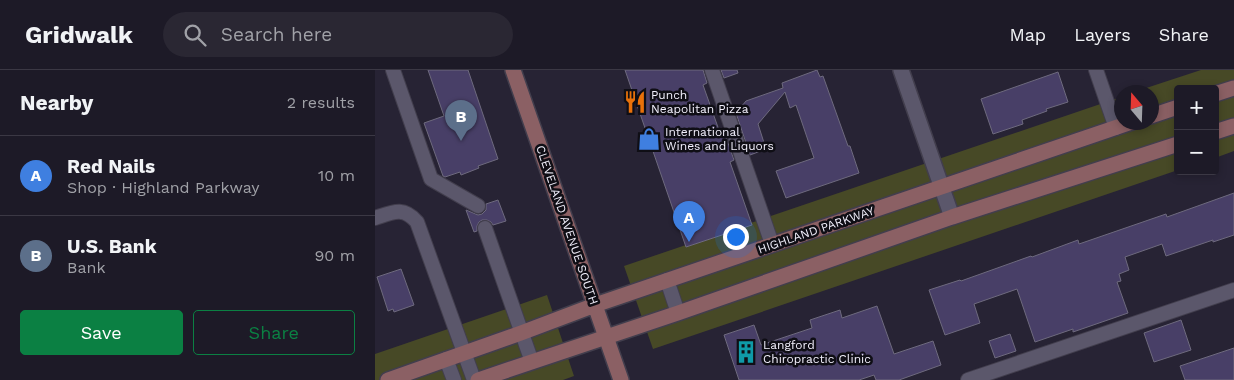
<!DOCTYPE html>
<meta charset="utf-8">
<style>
:root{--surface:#1d1a27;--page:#2a2733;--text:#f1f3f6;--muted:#a0a1a7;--line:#3b3844;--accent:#0b8043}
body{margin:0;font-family:"Work Sans",sans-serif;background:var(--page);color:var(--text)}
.controls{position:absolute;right:15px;top:15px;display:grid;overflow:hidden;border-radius:5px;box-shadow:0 2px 8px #0003}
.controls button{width:45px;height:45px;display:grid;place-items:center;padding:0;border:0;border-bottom:1px solid var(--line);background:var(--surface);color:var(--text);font:25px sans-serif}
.compass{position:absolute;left:739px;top:15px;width:45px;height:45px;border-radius:50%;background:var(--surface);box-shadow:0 2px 8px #0003;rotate:341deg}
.you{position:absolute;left:360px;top:166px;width:18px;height:18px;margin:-12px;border:4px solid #fff;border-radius:50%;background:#1a73e8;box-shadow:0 0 0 8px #1a73e833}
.badge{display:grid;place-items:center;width:32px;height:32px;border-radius:50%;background:var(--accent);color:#fff;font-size:16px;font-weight:700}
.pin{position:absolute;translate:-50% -41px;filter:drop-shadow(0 1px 2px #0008)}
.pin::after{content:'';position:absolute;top:26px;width:18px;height:15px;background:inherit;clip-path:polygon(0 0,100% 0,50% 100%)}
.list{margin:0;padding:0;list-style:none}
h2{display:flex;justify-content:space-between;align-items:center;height:65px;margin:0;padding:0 20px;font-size:21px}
h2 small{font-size:16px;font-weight:400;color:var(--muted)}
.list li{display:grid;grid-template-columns:32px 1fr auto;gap:15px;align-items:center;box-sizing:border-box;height:80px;padding:0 20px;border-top:1px solid var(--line)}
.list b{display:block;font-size:19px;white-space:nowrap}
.list p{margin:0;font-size:16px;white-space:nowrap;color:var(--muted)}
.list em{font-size:16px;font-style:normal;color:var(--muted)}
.actions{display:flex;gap:10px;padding:15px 20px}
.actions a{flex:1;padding:11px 0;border:1px solid var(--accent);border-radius:5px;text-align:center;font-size:18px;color:var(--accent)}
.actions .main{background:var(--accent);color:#fff}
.icon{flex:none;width:28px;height:28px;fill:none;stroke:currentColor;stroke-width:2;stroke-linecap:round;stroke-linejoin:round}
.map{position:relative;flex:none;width:859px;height:310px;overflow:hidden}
header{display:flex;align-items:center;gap:30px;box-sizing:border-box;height:70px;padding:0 25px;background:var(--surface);border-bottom:1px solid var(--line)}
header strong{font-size:24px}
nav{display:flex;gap:28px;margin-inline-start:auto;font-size:18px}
.search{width:350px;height:45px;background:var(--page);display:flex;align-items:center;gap:12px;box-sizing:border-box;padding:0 18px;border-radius:28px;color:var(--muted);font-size:19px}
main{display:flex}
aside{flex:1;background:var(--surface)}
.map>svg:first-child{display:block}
</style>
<header>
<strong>Gridwalk</strong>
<div class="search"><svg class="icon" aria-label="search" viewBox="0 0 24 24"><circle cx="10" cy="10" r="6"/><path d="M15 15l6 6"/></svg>Search here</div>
<nav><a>Map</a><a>Layers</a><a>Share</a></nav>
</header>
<main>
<aside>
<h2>Nearby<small>2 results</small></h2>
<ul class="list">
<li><span class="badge" style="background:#3f7fe0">A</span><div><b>Red Nails</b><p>Shop · Highland Parkway</p></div><em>10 m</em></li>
<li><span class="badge" style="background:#5c6f8a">B</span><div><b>U.S. Bank</b><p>Bank</p></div><em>90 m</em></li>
</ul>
<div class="actions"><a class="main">Save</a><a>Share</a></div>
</aside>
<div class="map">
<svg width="859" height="310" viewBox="0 0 859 310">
<rect width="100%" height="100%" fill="#272334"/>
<path fill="#474926" d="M826,0H859V81L840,88V19H803V100L278,279L249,196L746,27V52H776V22H759Z
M172,225L199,306L188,310H0V284Z"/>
<path fill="#483f67" stroke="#6e6a7e" d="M53,0H93L123,89L103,96L104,98L86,105L85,102L70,107L68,106L49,53L69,46Z
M250,0H328L332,13L328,15L345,63L348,59L359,90L355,92L377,155L311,177Z
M346,0H362L363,3L349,8Z
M442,0L445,7L448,6L473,76H475L484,103L411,128L401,101L439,88L421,35L415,38L410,22L383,54L391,79L375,85L361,43L371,31L408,18L407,13Z
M683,2L693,32L671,39L672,41L647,50L648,54L618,64L606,29Z
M859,123V165L838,172V170L791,186L787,174L750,187L754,200L744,204L746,211L742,212L753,243L698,262V259L660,272L642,219L599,234L605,253L570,265L554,220L585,210L586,211L656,186L657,187L703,170L704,174L791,144L792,147Z
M123,130L131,151L118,155L116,152L112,150H107L104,152L102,156V161L99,162L91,140L103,145L107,144L111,140V134Z
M26,199L39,235L19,242L18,239L13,241L2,207Z
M502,236L519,284L558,271L566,295L524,310H501L499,305L484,310H364L349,265L379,255L386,275L437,258L435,250L465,240L467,248Z
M806,250L816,280L779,292L769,263Z
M635,264L641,281L620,288L614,271Z
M859,278V310H810L805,296Z"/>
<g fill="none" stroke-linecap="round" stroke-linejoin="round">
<defs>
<path id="lane" d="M18,0L56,109L103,136
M337,0L397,174
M721,0L741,58
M0,148C18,142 28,136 42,152L99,310
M110,158L157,292
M292,210L303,243
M71,289L79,310
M593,310L859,220"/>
<path id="street" d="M526,0L577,147"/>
<path id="secondary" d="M138,0L246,310
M840,24L859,18
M776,46L803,37
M840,62L859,56
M13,310L146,263L220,235L757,52
M103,310L303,243L577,147L803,74"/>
</defs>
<use href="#lane" stroke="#423e4d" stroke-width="16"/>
<use href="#street" stroke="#423e4d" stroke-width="18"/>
<use href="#secondary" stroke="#423e4d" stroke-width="18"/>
<use href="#lane" stroke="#5b576b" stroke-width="14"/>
<use href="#street" stroke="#5b576b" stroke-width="15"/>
<use href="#secondary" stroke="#8b6064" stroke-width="15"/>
</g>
<defs>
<symbol id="restaurant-bare" viewBox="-9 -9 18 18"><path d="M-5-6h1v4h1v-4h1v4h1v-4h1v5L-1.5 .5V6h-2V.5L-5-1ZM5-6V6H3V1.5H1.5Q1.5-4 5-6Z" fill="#e8710a" stroke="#0f0e15" stroke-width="2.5" paint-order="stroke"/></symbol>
<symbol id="shop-bare" viewBox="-9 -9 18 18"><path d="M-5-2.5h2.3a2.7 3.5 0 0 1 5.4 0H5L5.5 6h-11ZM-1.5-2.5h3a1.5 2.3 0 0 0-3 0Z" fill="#3f7fe0" stroke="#0f0e15" stroke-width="2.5" paint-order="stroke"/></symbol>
<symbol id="building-bare" viewBox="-9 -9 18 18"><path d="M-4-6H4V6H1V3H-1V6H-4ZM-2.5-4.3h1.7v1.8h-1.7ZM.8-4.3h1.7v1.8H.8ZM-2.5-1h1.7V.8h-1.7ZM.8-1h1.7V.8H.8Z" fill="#0f9aa8" stroke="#0f0e15" stroke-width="2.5" paint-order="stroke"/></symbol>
</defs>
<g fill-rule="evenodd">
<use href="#restaurant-bare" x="244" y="16" width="32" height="32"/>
<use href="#shop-bare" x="258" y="53" width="32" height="32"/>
<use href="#building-bare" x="355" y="266" width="32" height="32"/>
</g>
<g text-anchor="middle" stroke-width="5" stroke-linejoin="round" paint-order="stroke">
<g font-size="12" fill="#f2f0fc" stroke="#0f0e15" text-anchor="start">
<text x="276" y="29">Punch<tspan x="276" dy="14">Neapolitan Pizza</tspan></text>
<text x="290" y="66">International<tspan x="290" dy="14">Wines and Liquors</tspan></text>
<text x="388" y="279">Langford<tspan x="388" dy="14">Chiropractic Clinic</tspan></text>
</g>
<g font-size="12" fill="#f2f0fc" stroke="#0f0e15">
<text transform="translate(192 155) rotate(71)" y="4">CLEVELAND AVENUE SOUTH</text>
<text transform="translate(441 160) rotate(-19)" y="4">HIGHLAND PARKWAY</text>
</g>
</g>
</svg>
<div class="controls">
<button>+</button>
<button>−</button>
</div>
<svg class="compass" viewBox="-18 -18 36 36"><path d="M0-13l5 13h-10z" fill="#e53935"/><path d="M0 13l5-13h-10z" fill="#a0a1a7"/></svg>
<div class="you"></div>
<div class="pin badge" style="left:314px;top:172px;background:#3f7fe0">A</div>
<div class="pin badge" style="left:86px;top:71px;background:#5c6f8a">B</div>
</div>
</main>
